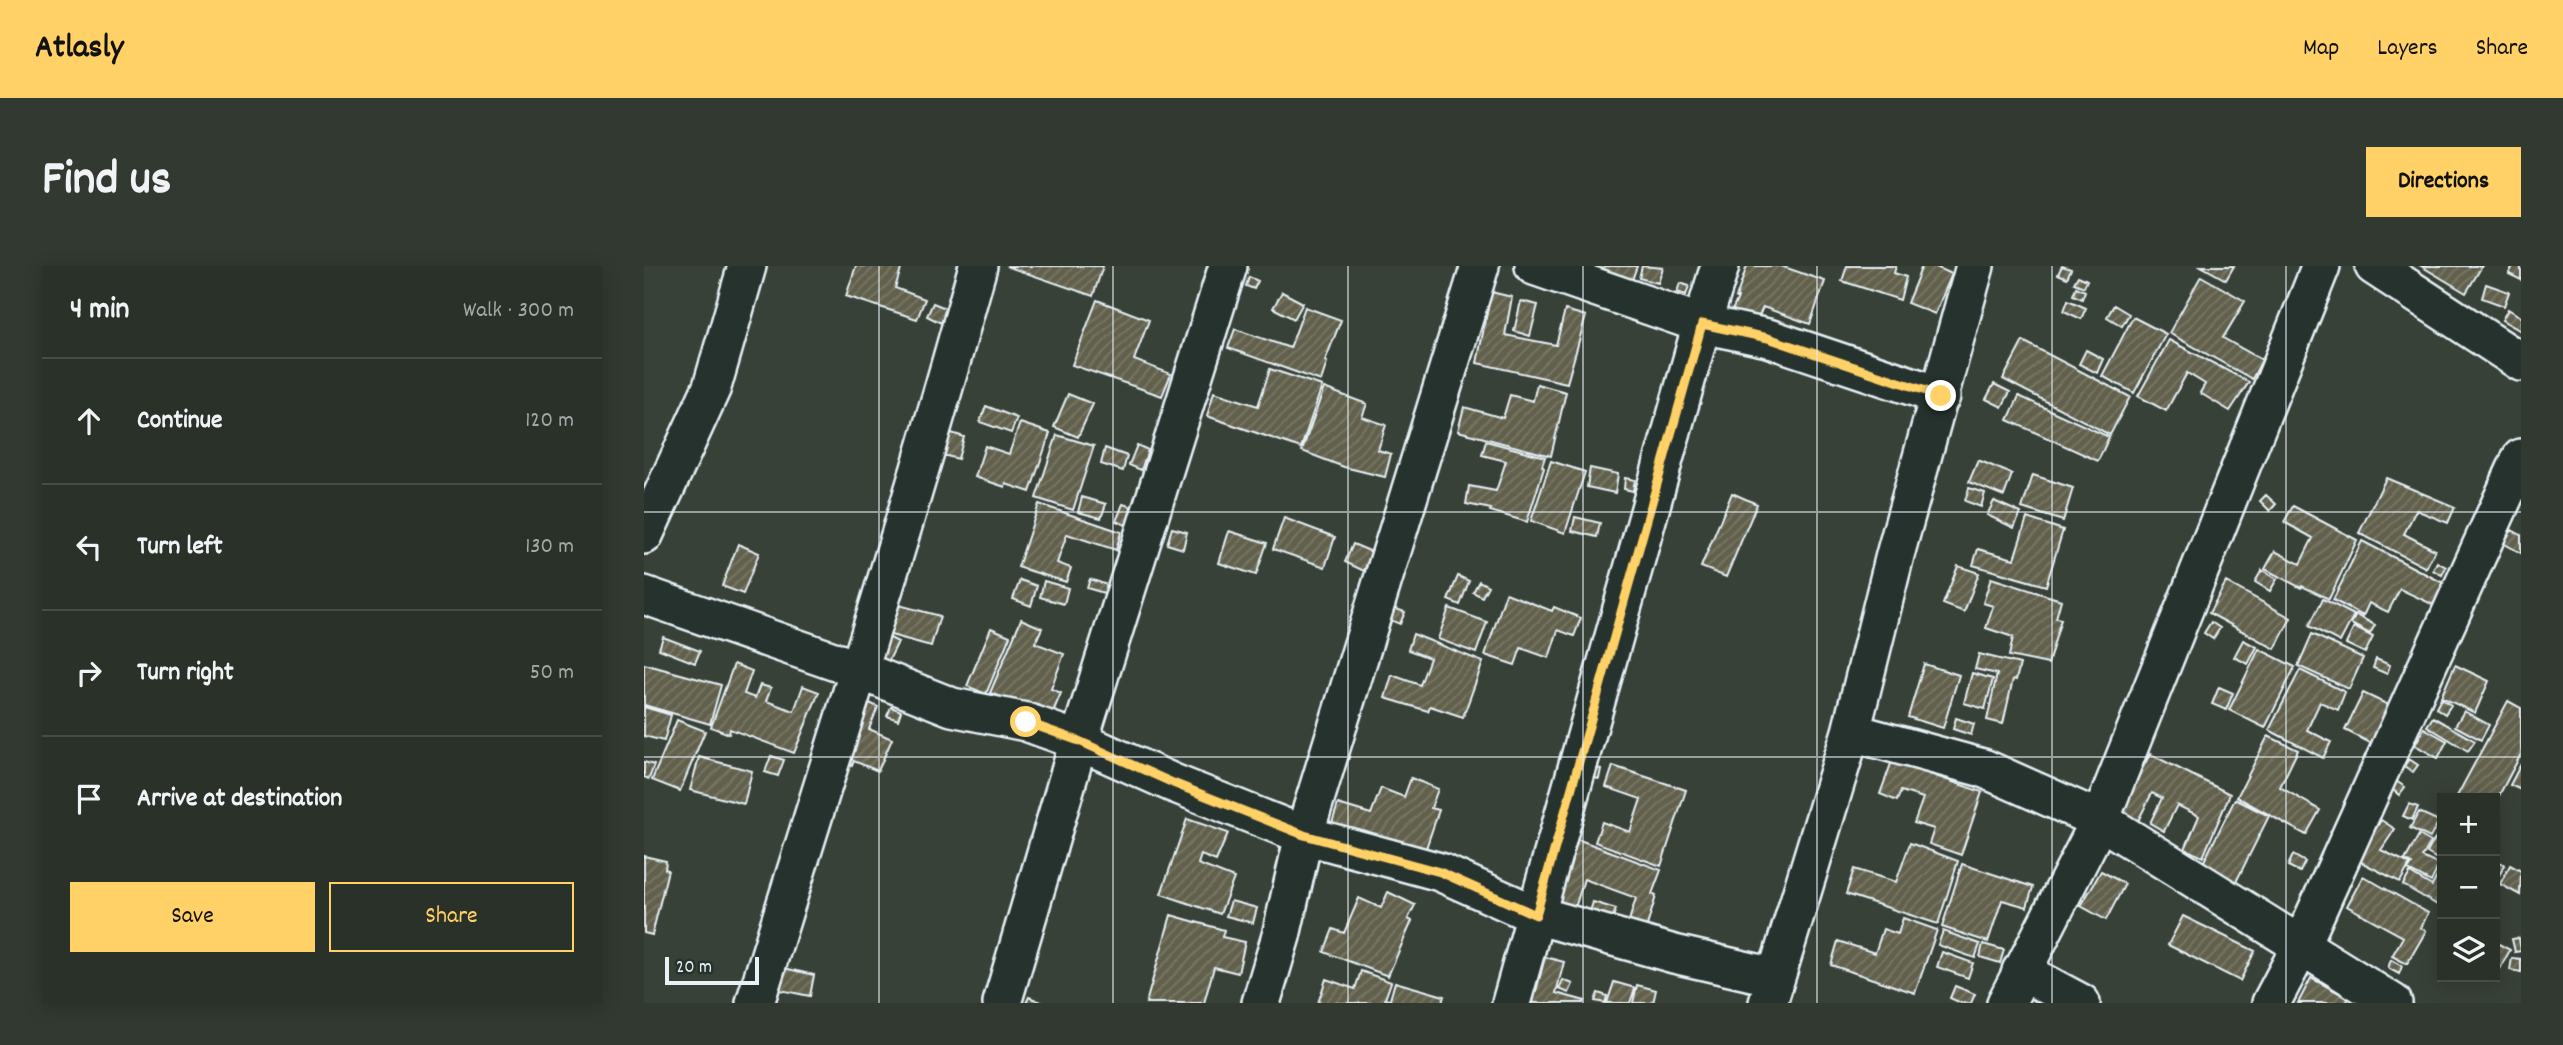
<!DOCTYPE html>
<meta charset="utf-8">
<style>
:root{--surface:#2a3129;--page:#323931;--text:#f1f3f6;--muted:#a5a9a8;--line:#464c46;--accent:#ffd166}
body{margin:0;font-family:Dekko,sans-serif;background:var(--page);color:var(--text)}
.controls{position:absolute;right:21px;bottom:21px;display:grid;overflow:hidden;border-radius:0px;box-shadow:0 4px 18px #0003}
.controls button{width:63px;height:63px;display:grid;place-items:center;padding:0;border:0;border-bottom:2px solid var(--line);background:var(--surface);color:var(--text);font:35px sans-serif}
.scale{position:absolute;left:21px;bottom:18px;width:94px;box-sizing:border-box;padding-left:7px;border:4px solid #e8f1f8;border-top:0;font-size:19px;line-height:24px;white-space:nowrap;color:#e8f1f8;-webkit-text-stroke:5px #26332d;paint-order:stroke}
.stop{position:absolute;width:21px;height:21px;margin:-16px;border:5px solid #ffd166;border-radius:50%;background:#fff}
.stop.end{background:#ffd166;border-color:#fff;box-shadow:0 2px 7px #0008}
.list{margin:0;padding:0;list-style:none}
h2{display:flex;justify-content:space-between;align-items:center;height:91px;margin:0;padding:0 28px;font-size:30px}
h2 small{font-size:23px;font-weight:400;color:var(--muted)}
.list li{display:grid;grid-template-columns:46px 1fr auto;gap:21px;align-items:center;box-sizing:border-box;height:126px;padding:0 28px;border-top:2px solid var(--line)}
.list b{display:block;font-size:26px;white-space:nowrap}
.list em{font-size:23px;font-style:normal;color:var(--muted)}
.actions{display:flex;gap:14px;padding:21px 28px}
.actions a{flex:1;padding:16px 0;border:2px solid var(--accent);border-radius:0px;text-align:center;font-size:24px;color:var(--accent)}
.actions .main{background:var(--accent);color:#111}
.icon{flex:none;width:38px;height:38px;fill:none;stroke:currentColor;stroke-width:2;stroke-linecap:round;stroke-linejoin:round}
.map{position:relative;flex:none;width:1877px;height:737px;overflow:hidden;border-radius:0px}
header{display:flex;align-items:center;gap:42px;box-sizing:border-box;height:98px;padding:0 35px;background:var(--accent);color:#111}
header strong{font-size:33px}
nav{display:flex;gap:38px;margin-inline-start:auto;font-size:24px}
.intro{display:flex;align-items:center;justify-content:space-between;box-sizing:border-box;height:168px;padding:0 42px}
h1{margin:0;font-size:49px}
.button{padding:18px 32px;border-radius:0px;background:var(--accent);color:#111;font-size:24px;font-weight:700}
main{display:flex;gap:42px;padding:0 42px}
aside{flex:1;background:var(--surface);border-radius:0px;box-shadow:0 4px 18px #0003}
.map>svg:first-child{display:block}
</style>
<header>
<strong>Atlasly</strong>
<nav><a>Map</a><a>Layers</a><a>Share</a></nav>
</header>
<div class="intro"><h1>Find us</h1><a class="button">Directions</a></div>
<main>
<aside>
<h2>4 min<small>Walk · 300 m</small></h2>
<ul class="list">
<li><svg class="icon" aria-label="ahead" viewBox="0 0 24 24"><path d="M12 20V5M6 11l6-6 6 6"/></svg><div><b>Continue</b></div><em>120 m</em></li>
<li><svg class="icon" aria-label="left" viewBox="0 0 24 24"><path d="M17 20v-9H6M10 6l-5 5 5 5"/></svg><div><b>Turn left</b></div><em>130 m</em></li>
<li><svg class="icon" aria-label="right" viewBox="0 0 24 24"><path d="M7 20v-9h11M14 6l5 5-5 5"/></svg><div><b>Turn right</b></div><em>50 m</em></li>
<li><svg class="icon" aria-label="arrive" viewBox="0 0 24 24"><path d="M6 21V4h12l-3 4 3 4H6"/></svg><div><b>Arrive at destination</b></div></li>
</ul>
<div class="actions"><a class="main">Save</a><a>Share</a></div>
</aside>
<div class="map">
<svg width="1877" height="737" viewBox="0 0 1877 737">
<defs>
<pattern id="building-hatch" width="6" height="6" patternUnits="userSpaceOnUse" patternTransform="scale(1.75)"><rect width="6" height="6" fill="#62614d"/><path d="M-1 1l2-2M0 6l6-6M5 7l2-2" fill="none" stroke="#787867"/></pattern>
</defs>
<rect width="100%" height="100%" fill="#384137"/>
<filter id="ink" filterUnits="userSpaceOnUse"><feTurbulence type="fractalNoise" baseFrequency=".0143" numOctaves="2"/><feDisplacementMap in="SourceGraphic" scale="14" xChannelSelector="R" yChannelSelector="G"/><feConvolveMatrix kernelMatrix="1 2 1 2 8 2 1 2 1" color-interpolation-filters="sRGB"/></filter>
<g filter="url(#ink)">
<path fill="url(#building-hatch)" stroke="#e8f1f8" stroke-width="2" d="M212,0H258L251,22L281,33L273,53L202,30Z
M362,0H459L449,30Z
M960,0H993L988,14L959,3Z
M998,0L1019,2L1014,17L995,12Z
M1103,0H1137L1181,15L1166,58L1119,41L1108,66L1083,55L1094,32H1092Z
M1203,0H1252L1250,7L1262,11L1256,34L1198,15Z
M1278,0H1290L1308,8L1291,48L1263,37Z
M1418,0L1427,3L1423,12L1414,8Z
M1557,0H1590L1582,14Z
M1777,0H1838L1822,27Z
M1869,0H1877V14L1865,8Z
M1434,10L1443,14L1440,21L1430,17Z
M1557,10L1601,35L1579,72L1618,94L1608,113L1525,67Z
M605,11L614,15L610,23L602,20Z
M1036,17L1045,20L1042,29L1033,26Z
M1842,18L1865,26L1860,40L1838,32Z
M1432,21L1441,25L1438,33L1429,29Z
M638,26L659,37L650,53L629,42Z
M847,26L868,31L861,69L912,79L921,44L942,50L923,117L833,97Z
M453,34L505,54L490,94L527,108L518,130L428,99Z
M1424,34L1442,42L1437,53L1420,45Z
M877,35L894,39L886,70L870,65Z
M289,37L304,43L297,57L283,50Z
M1470,39L1485,48L1478,60L1463,51Z
M661,41L697,54L681,95L683,96L677,115L584,82L591,63L646,82Z
M1864,43L1877,51V65L1858,54Z
M1489,51L1522,68L1490,127L1458,110Z
M1525,74L1605,116L1586,145L1556,127L1561,118L1543,107L1522,145L1494,130Z
M1379,75L1486,131L1466,169L1359,113Z
M1442,84L1459,93L1453,107L1435,98Z
M626,103L678,120L657,182L563,150L570,126L614,140Z
M893,118L922,126L907,190L814,165L820,141L859,152L866,129L889,135Z
M1350,118L1366,126L1358,141L1342,133Z
M680,122L723,138L718,151L742,159L734,184L747,188L741,211L700,201L658,185Z
M424,128L449,138L434,171L410,161Z
M1375,130L1465,171L1454,195L1364,154Z
M342,140L373,152L367,167L336,156Z
M376,157L406,167L386,226L362,218L361,221L331,211L341,180L365,188Z
M301,165L320,171L314,193L295,188Z
M413,169L450,180L429,244L392,232Z
M842,175L901,191L898,200L900,202L883,256L846,245L847,243L822,238L825,220L852,225L862,195L838,189Z
M493,179L504,184L497,204L485,199Z
M461,182L483,190L479,205L457,198Z
M1334,194L1368,208L1360,230L1325,216Z
M907,195L941,206L921,267L887,255Z
M946,202L974,208L971,227L943,221Z
M1389,209L1429,222L1419,255L1378,242Z
M981,212L991,214L989,225L980,223Z
M1742,212L1811,241L1804,257L1772,244L1760,268L1791,284L1782,302L1715,267Z
M1325,222L1341,227L1337,241L1321,235Z
M1088,227L1113,238L1082,311L1057,301Z
M1622,229L1632,238L1626,245L1616,235Z
M438,231L462,238L457,252L434,246Z
M1350,235L1377,247L1370,262L1343,249Z
M395,238L477,266L472,284L423,268L413,297L427,302L422,316L374,301Z
M479,238L494,243L487,261L472,255Z
M1649,240L1713,274L1685,333L1658,320L1657,322L1621,303L1631,285L1656,298L1669,272L1640,256Z
M931,251L956,257L953,271L928,265Z
M640,252L691,271L681,301L629,283Z
M1383,252L1419,264L1402,320L1329,299L1334,283L1370,293Z
M528,262L543,266L539,283L523,278Z
M1868,264L1877,269V287L1859,277Z
M585,265L623,277L612,309L575,297Z
M1718,275L1805,320L1794,341L1756,323L1744,346L1725,337L1719,350L1689,334Z
M94,278L115,287L99,328L78,320Z
M709,278L728,286L720,305L701,296Z
M1793,296L1802,301L1798,309L1789,304Z
M1314,300L1335,307L1320,346L1299,338Z
M1618,304L1633,313L1626,325L1611,316Z
M814,310L825,315L816,339L804,334Z
M1347,312L1417,334L1412,352L1417,353L1404,398L1365,390L1369,371L1342,362L1349,340L1339,337Z
M446,313L463,319L460,327L443,322Z
M376,314L393,320L387,340L369,333Z
M400,315L424,322L420,338L396,331Z
M835,315L844,320L838,331L829,326Z
M1582,316L1647,352L1631,383L1565,347Z
M862,327L908,345L910,341L937,352L930,370L914,364L905,392L877,382L871,399L841,389Z
M1679,333L1710,349L1696,376L1665,360Z
M251,338L296,350L287,380L243,368Z
M749,342L761,346L756,358L744,353Z
M805,342L843,356L832,387L794,373Z
M1712,349L1731,359L1726,368L1707,358Z
M377,353L398,362L391,377L420,388L407,423L417,427L409,446L400,443L399,446L346,427Z
M1567,356L1576,362L1569,373L1560,367Z
M1710,361L1729,371L1721,387L1702,378Z
M347,362L366,370L342,428L323,420Z
M769,368L839,396L819,451L786,440L784,445L741,432L748,409L776,419L786,392L764,384Z
M1668,368L1719,392L1705,423L1654,400Z
M240,369L254,376L242,400L227,393Z
M19,371L56,385L51,397L15,383Z
M1599,374L1613,381L1604,398L1590,391Z
M1615,383L1651,401L1621,462L1585,444Z
M1335,388L1376,398L1372,414L1369,413L1359,458L1343,454L1353,408L1331,403Z
M1732,393L1746,399L1743,408L1729,402Z
M0,398L77,419L66,458L0,439Z
M90,398L108,405L100,428L111,432L116,419L127,422L122,435L150,445L159,420L175,426L150,487L86,463L85,468L67,461Z
M1280,398L1315,409L1299,462L1264,451Z
M1811,399L1845,415L1831,447L1797,431Z
M1656,404L1701,426L1694,444L1676,436L1663,464L1687,476L1679,492L1625,464Z
M1328,407L1349,413L1341,443L1320,437Z
M1575,421L1589,427L1582,444L1568,438Z
M1719,427L1753,443L1734,481L1701,464Z
M217,433L234,441L225,463L248,473L234,505L210,495L208,500L190,492Z
M1797,433L1807,439L1801,448L1792,442Z
M1864,435L1877,442V488L1851,537V532H1812Z
M0,441L27,449L20,475L0,470Z
M247,441L257,445L254,454L243,450Z
M1820,445L1845,459L1837,474L1811,460Z
M1789,451L1831,475L1824,485L1783,460Z
M1312,452L1330,458L1327,469L1309,463Z
M33,454L61,465L36,525L8,514Z
M1780,462L1803,475L1794,492L1771,479Z
M1624,470L1654,484L1636,521L1676,544L1662,569L1593,531Z
M1506,488L1586,528L1559,591L1541,583L1555,550L1533,539L1520,565L1506,557L1518,532L1508,527L1492,559L1473,550Z
M127,490L140,494L134,510L121,506Z
M55,491L108,505L100,538L46,524Z
M1765,493L1774,499L1769,506L1760,500Z
M1248,495L1338,526L1317,589L1285,578L1290,563L1270,557L1279,532L1257,525L1253,535L1236,528Z
M0,496L10,499L5,513L0,511Z
M1877,498V524L1866,519Z
M945,500L957,503L955,513L942,510Z
M969,500L1042,524L1017,600L951,576L958,556L986,566L997,533L962,521Z
M767,512L794,523L787,542L795,544L780,588L687,560L694,538L727,548L737,522L760,531Z
M1752,515L1761,521L1755,529L1747,522Z
M1591,533L1625,550L1588,624L1554,607Z
M1765,538L1774,541L1768,554L1759,550Z
M1775,546L1795,555L1786,572L1766,562Z
M543,553L584,567L572,595L557,589L554,598L590,612L576,648L517,628Z
M1737,554L1751,563L1737,584L1766,598L1756,616L1713,594Z
M1798,560V596L1783,587Z
M1775,569L1787,576L1778,591L1795,599L1787,616L1764,604L1768,598L1761,594Z
M930,572L1017,604L1008,628L1012,630L999,673L981,668L992,632L940,613L930,645L908,638Z
M1266,577L1314,595L1294,658L1202,628L1210,603L1252,616Z
M1649,589L1661,596L1656,606L1644,600Z
M0,590L22,595L21,603L24,604L8,669L0,667Z
M1851,593L1861,599L1851,616Z
M1318,598L1389,621L1383,641L1358,634L1344,676L1298,661Z
M1866,599L1877,605L1876,629L1856,618Z
M1798,601V635L1795,640L1759,619L1766,607L1788,620Z
M1457,605L1481,618L1462,654L1437,640Z
M1719,610L1784,647L1777,662L1782,665L1763,698L1748,690L1759,671L1703,640Z
M744,626L771,639L764,653L768,655L744,710L680,686L689,663L700,667L715,632L737,642Z
M587,635L613,642L609,657L582,650Z
M949,636L972,643L967,656L945,649Z
M527,649L580,664L578,671L601,676L594,707L570,701L560,737H502Z
M1539,650L1611,685L1596,715L1524,679Z
M1259,652L1293,664L1271,727L1187,699L1194,675L1231,687L1239,663L1254,668Z
M1299,665L1336,678L1331,692L1294,679Z
M1875,672L1877,685L1871,686L1868,673Z
M1851,676L1866,684L1856,703L1851,700Z
M1339,678L1360,684L1356,697L1336,691Z
M1298,686L1329,697L1324,712L1293,701Z
M901,691L920,696L912,727L941,735L940,737H889Z
M1868,692L1877,693V706L1866,704Z
M1747,694L1758,700L1755,708L1744,702Z
M140,702L170,709L166,730L136,724Z
M717,705L747,716L741,733L745,734L744,737H674L682,713L711,723Z
M1667,712L1705,732L1702,737H1654Z
M919,714L929,718L925,727L915,723Z
M751,716L800,730L798,737H745Z
M970,716L991,722L986,737H963Z
M993,719L1012,724L1009,737H989Z
M1311,720L1331,728L1327,737H1317L1306,732Z
M954,727L963,730L961,737L951,735Z
M385,731L399,737H382Z"/>
<g fill="none" stroke-linecap="round" stroke-linejoin="round">
<defs>
<path id="minor" d="M890,0L1058,58L1124,72L1297,130
M1730,0L1877,96
M0,269L68,121L103,0
M0,329L215,404L308,441L382,456L435,475L529,517L660,569L796,606L892,649L1030,688L1130,711
M1207,466L1339,502L1456,554L1749,737
M1377,705L1437,737
M111,737C187,492 266,248 334,0
M358,737L435,475L584,0
M617,737L637,670L660,569L836,0
M867,737L1058,58L1076,0
M1124,737L1207,466L1251,289L1331,0
M1362,737L1456,554L1677,0
M1627,737L1657,680L1877,192"/>
</defs>
<use href="#minor" stroke="#e8f1f8" stroke-width="42"/>
<use href="#minor" stroke="#26332d" stroke-width="37"/>
</g>
</g>
<g fill="none" stroke-linecap="round" stroke-linejoin="round" filter="url(#ink)">
<path stroke="#ffd166" stroke-width="9" d="M382,456L435,475L529,517L660,569L796,606L892,649L1058,58L1124,72L1297,130"/>
</g>
<path fill="none" stroke="#e8f1f8" stroke-width="2" stroke-opacity="0.55" d="M235,0V737M469,0V737M704,0V737M939,0V737M1173,0V737M1408,0V737M1642,0V737M0,246H1877M0,491H1877"/>
</svg>
<div class="controls">
<button>+</button>
<button>−</button>
<button><svg class="icon" aria-label="layers" viewBox="0 0 24 24"><path d="M12 4l9 5-9 5-9-5zM3 14l9 5 9-5"/></svg></button>
</div>
<div class="scale">20 m</div>
<div class="stop" style="left:382px;top:456px"></div>
<div class="stop end" style="left:1297px;top:130px"></div>
</div>
</main>
